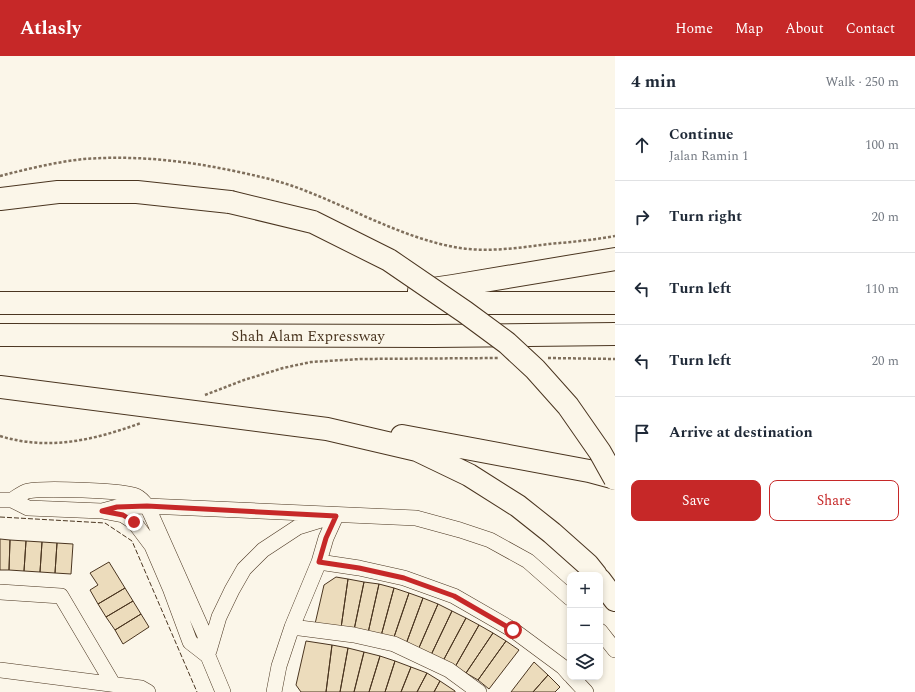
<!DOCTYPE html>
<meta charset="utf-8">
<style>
:root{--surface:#fff;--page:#f2f2f3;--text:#1f2937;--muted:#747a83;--line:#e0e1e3;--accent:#c62828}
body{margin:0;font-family:Spectral,serif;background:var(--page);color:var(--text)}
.controls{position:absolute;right:12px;bottom:12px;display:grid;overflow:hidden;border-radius:8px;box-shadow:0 2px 6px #0003}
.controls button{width:36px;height:36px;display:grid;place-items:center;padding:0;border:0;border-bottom:1px solid var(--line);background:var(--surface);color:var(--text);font:20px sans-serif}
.stop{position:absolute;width:12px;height:12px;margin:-9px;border:3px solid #c62828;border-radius:50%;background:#fff}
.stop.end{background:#c62828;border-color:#fff;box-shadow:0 1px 4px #0008}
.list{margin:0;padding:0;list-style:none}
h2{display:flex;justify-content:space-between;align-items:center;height:52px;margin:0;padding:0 16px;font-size:17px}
h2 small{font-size:13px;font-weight:400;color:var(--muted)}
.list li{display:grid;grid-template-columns:26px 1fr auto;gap:12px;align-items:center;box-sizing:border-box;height:72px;padding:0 16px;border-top:1px solid var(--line)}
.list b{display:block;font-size:15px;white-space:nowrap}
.list p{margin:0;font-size:13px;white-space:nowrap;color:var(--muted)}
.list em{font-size:13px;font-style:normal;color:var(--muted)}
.actions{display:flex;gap:8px;padding:12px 16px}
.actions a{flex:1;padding:9px 0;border:1px solid var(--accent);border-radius:8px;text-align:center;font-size:14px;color:var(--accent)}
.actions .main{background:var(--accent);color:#fff}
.icon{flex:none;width:22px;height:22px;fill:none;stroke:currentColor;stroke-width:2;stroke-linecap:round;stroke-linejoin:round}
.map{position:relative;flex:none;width:615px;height:636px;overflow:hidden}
header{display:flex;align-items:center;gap:24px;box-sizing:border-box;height:56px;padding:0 20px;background:var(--accent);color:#fff}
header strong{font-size:19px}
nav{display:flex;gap:22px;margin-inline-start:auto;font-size:14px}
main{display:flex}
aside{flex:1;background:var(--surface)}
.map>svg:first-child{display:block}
</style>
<header>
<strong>Atlasly</strong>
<nav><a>Home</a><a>Map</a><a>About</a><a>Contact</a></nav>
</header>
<main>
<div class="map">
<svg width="615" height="636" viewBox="0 0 615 636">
<rect width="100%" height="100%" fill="#fbf6e9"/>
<path fill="#ecdcbc" stroke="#4a3520" d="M0,483L10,484L9,514H0Z
M10,484L26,485L24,515L9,514Z
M26,485L42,486L40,516L24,515Z
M42,486L57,487L55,517L40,516Z
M57,487L73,488L71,518L55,517Z
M109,506L125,532L98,548L90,534L98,529L90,517Z
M336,521L348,523L341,572L315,568L324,529Z
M348,523L364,526L354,574L341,572Z
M364,526L379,528L368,577L354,574Z
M379,528L394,532L381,580L368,577Z
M125,532L133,545L106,561L98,548Z
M394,532L409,537L393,584L381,580Z
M409,537L423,542L406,588L393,584Z
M423,542L438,548L418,594L406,588Z
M133,545L141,558L115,574L106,561Z
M438,548L452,555L431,599L418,594Z
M452,555L466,562L443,605L431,599Z
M141,558L149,571L123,588L115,574Z
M466,562L479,569L455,611L443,605Z
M479,569L493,577L466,617L455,611Z
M493,577L506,585L478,624L466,617Z
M306,585L332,589L326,636H301L296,629Z
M506,585L519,594L489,633L478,624Z
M332,589L348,592L340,636H326Z
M348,592L364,596L354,636H340Z
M364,596L380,600L369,636H354Z
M380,600L395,605L385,636H369Z
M395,605L411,611L401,636H385Z
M534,606L548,619L533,636H511Z
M411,611L427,617L417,636H401Z
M427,617L440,625L434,636H417Z
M548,619L560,631L555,636H533Z
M440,625L455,635V636H434Z"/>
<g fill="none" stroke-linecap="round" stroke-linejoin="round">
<defs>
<path id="minor" d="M0,444H12L28,452L102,455L123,459L134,466L152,490L170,532L190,586L208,600
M12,444C17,441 23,436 28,435C42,432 125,434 136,440C146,445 150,456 154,465L206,582L208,600L223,636
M102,455L117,451L147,450L416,462L460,474L490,484L528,505L570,542
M319,506L359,512L404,522L454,540L513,574L563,611L570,619
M0,536L61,540L113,628
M292,571L354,579L394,588L449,614L479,636
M600,575L615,594
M209,595L219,561L232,534L244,513L263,494L298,471L324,463
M0,614L141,632L148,636
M572,621L586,636
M274,636L279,610L292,571L319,506L326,482L336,460"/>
<path id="highway" d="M0,143L58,136H137L230,146
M419,235L453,230L615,203
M0,247H615
M0,279L433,280L615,278
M0,331L327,373L417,394L469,419L518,450L552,477L588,509L596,519
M402,380L589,415L615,422
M600,524L615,544"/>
</defs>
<use href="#minor" stroke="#4a3520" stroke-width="16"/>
<use href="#highway" stroke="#4a3520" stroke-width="24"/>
<path stroke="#7f6f5c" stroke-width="2.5" stroke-dasharray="3 2" stroke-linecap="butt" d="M0,120C27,113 56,106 84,103C137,99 188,105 239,116C262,121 284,126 306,135C355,154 402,181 454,191C485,197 517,192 549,188C571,186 593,184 615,180
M548,302L615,303
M205,339L244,324L283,312L311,306L360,303L499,302
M0,380C49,395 94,384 141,367"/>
<use href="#minor" stroke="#fbf6e9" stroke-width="15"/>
<use href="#highway" stroke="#fbf6e9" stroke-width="22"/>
<defs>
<path id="highway-bridge" d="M230,146L313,166L389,204L465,256L507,287L535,313L568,350L600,396L615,423"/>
</defs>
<use href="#highway-bridge" stroke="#4a3520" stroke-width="24" stroke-linecap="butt"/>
<use href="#highway-bridge" stroke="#fbf6e9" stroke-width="22"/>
<path stroke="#4a3520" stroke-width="1" stroke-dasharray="5 2" stroke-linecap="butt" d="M0,461L105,467L132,485L197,636"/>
</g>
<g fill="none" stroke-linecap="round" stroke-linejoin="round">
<path stroke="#c62828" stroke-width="5" d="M134,466L123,459L102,455L117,451L147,450L336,460L326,482L319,506L359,512L404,522L454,540L513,574"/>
</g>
<g text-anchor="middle" stroke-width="3" stroke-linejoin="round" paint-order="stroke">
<g font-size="15" fill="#4a3520" stroke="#fbf6e9">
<text x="308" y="285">Shah Alam Expressway</text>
</g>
</g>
</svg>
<div class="controls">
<button>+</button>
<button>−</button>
<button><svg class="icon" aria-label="layers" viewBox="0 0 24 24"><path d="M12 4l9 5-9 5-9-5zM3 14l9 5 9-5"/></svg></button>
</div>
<div class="stop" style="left:513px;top:574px"></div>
<div class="stop end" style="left:134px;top:466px"></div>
</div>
<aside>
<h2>4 min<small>Walk · 250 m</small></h2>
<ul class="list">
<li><svg class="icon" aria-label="ahead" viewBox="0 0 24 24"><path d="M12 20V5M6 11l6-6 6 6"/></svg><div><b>Continue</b><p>Jalan Ramin 1</p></div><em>100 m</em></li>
<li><svg class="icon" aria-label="right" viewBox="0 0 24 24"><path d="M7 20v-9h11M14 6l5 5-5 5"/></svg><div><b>Turn right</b></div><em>20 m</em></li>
<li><svg class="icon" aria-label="left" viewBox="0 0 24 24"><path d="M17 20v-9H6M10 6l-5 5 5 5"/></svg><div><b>Turn left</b></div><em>110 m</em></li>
<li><svg class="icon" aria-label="left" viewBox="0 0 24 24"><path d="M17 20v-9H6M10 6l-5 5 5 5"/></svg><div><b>Turn left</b></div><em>20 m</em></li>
<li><svg class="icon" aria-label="arrive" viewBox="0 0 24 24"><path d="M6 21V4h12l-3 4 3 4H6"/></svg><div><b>Arrive at destination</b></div></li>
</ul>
<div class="actions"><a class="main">Save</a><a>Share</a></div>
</aside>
</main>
